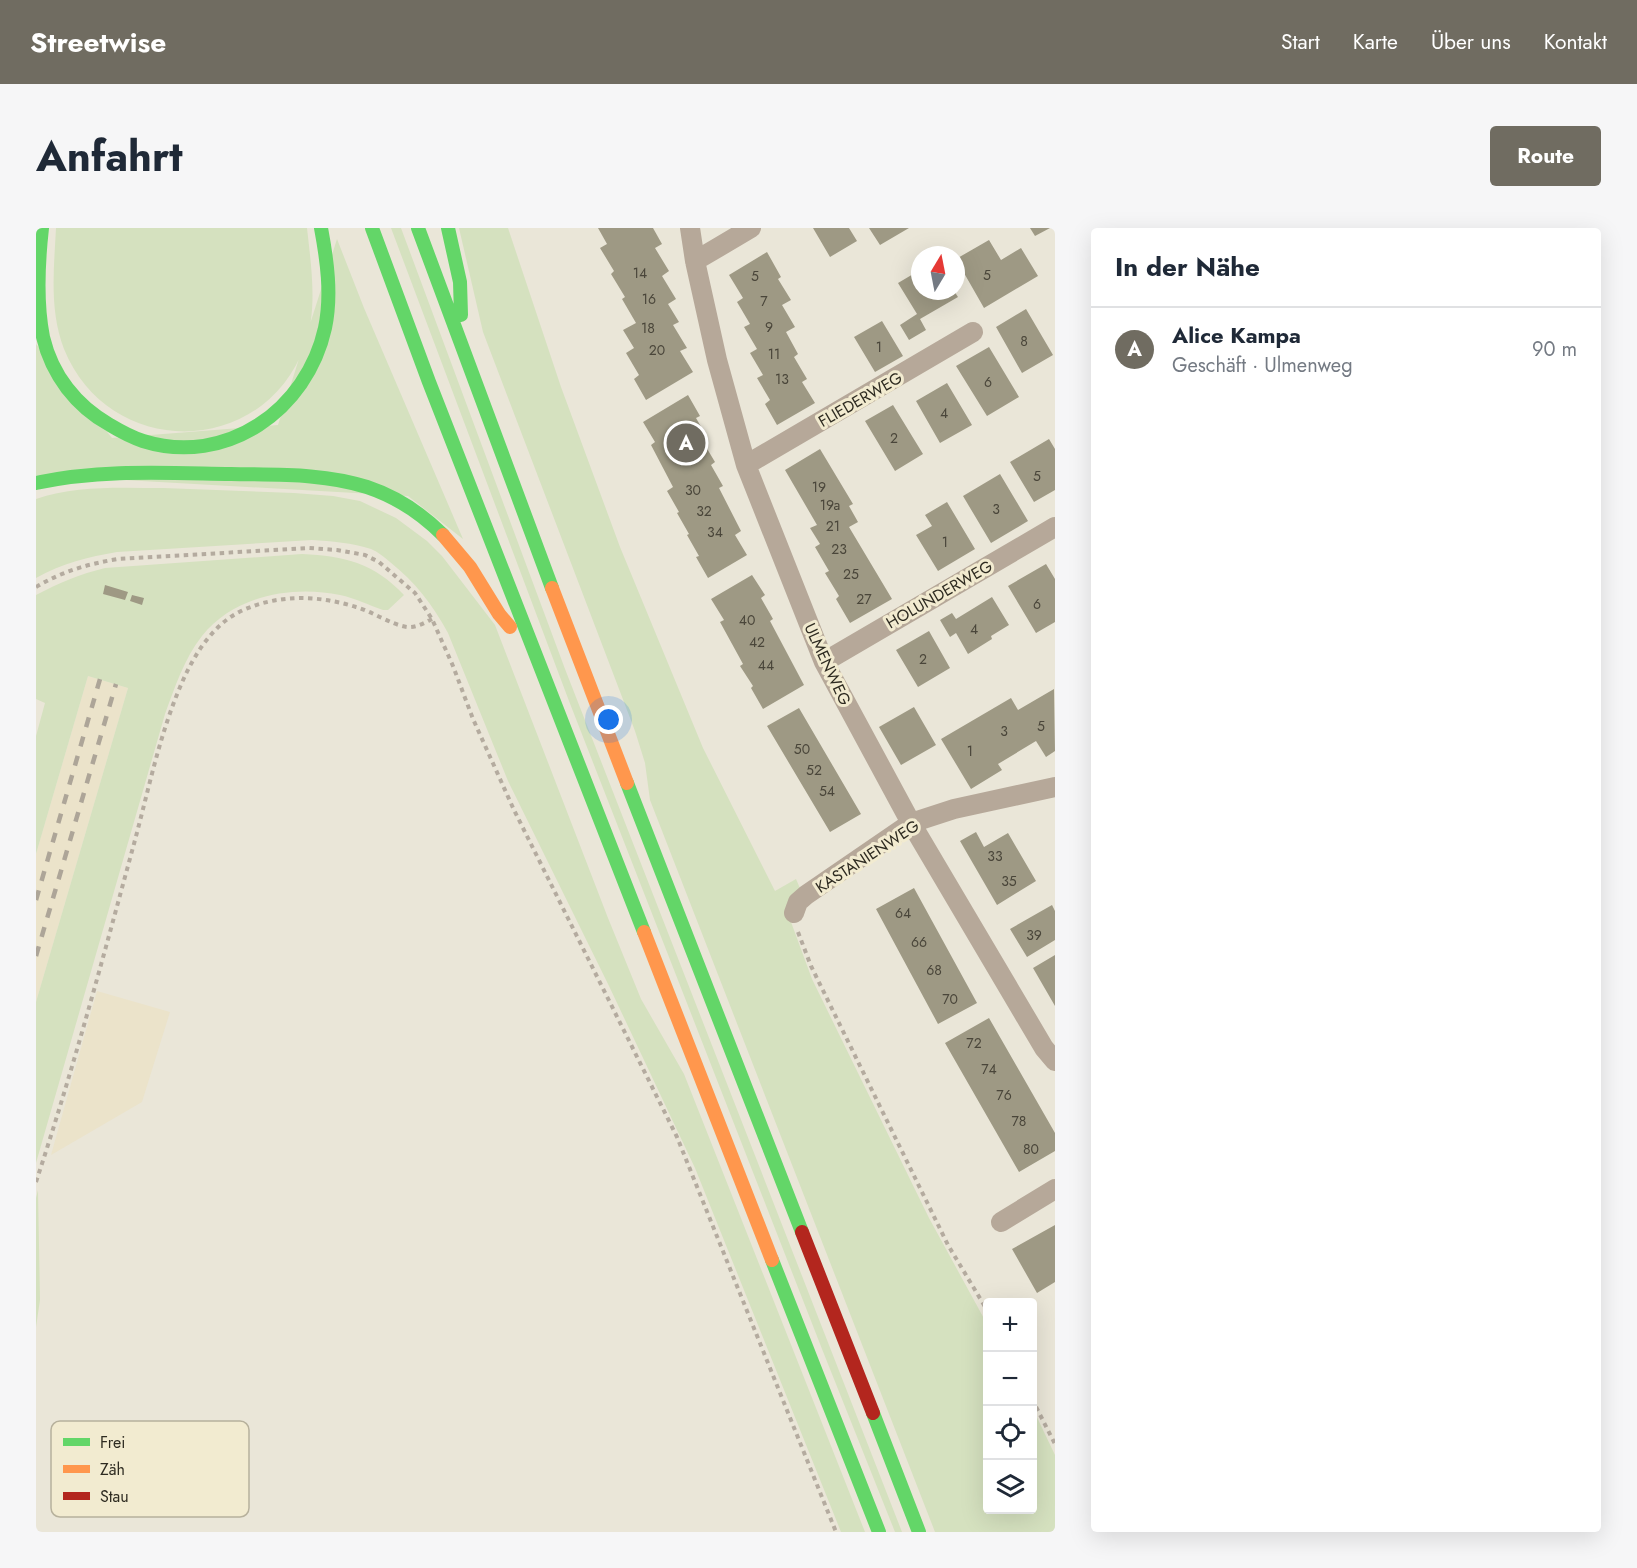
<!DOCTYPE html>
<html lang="de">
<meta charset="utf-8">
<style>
:root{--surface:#fff;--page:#f6f6f7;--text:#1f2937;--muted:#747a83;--line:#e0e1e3;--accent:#706c61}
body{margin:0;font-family:Jost,sans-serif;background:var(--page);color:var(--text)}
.controls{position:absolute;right:18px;bottom:18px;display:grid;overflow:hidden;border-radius:6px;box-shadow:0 6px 24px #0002}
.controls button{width:54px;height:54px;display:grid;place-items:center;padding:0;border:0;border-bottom:2px solid var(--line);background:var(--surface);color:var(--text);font:30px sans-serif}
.compass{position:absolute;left:875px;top:18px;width:54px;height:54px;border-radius:50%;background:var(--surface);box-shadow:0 6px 24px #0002;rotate:10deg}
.you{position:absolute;left:573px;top:492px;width:21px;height:21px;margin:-15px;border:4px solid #fff;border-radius:50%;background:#1a73e8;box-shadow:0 0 0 9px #1a73e833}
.badge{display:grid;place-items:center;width:39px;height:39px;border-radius:50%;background:var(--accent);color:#fff;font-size:20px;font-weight:700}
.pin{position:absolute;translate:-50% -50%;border:3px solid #fff;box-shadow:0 2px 6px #0006}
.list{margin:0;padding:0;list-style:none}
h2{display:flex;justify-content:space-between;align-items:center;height:78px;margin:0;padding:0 24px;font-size:26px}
h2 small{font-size:20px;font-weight:400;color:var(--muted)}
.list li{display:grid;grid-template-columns:39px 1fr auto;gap:18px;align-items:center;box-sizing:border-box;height:84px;padding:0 24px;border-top:2px solid var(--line)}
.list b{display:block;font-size:22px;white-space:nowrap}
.list p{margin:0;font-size:20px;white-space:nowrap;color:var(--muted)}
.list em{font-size:20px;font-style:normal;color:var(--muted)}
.icon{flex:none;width:33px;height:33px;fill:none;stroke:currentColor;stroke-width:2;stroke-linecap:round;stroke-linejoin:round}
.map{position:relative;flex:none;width:1019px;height:1304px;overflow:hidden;border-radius:6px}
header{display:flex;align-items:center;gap:36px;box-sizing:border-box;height:84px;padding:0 30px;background:var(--accent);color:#fff}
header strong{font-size:28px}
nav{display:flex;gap:33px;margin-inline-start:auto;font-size:21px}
.intro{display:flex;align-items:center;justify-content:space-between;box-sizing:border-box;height:144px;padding:0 36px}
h1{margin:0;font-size:42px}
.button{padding:15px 27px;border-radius:6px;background:var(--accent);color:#fff;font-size:21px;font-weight:700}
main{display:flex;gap:36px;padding:0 36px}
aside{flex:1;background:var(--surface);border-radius:6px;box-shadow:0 6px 24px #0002}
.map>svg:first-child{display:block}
</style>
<header>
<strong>Streetwise</strong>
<nav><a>Start</a><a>Karte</a><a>Über uns</a><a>Kontakt</a></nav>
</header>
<div class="intro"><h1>Anfahrt</h1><a class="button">Route</a></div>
<main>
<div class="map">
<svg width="1019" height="1304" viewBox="0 0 1019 1304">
<rect width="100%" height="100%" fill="#eae6d8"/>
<path fill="#ebe3ca" d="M52,448L92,460L0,774V626Z
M61,763L134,784L106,874L15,927Z"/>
<path fill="#d5e1bf" d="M20,0H271C275,37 282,81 269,117C228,231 73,232 28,121C13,82 18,41 20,0Z
M355,0H365L529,441L866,1304H859L786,1121L533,473Z
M423,0H472L525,159L584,319L667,520L739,663L760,651L766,665L755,687V694L776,751L893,990L951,1096V1282H996L997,1181L1019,1227V1304H899L614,572L609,535L599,503L447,104Z
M301,11L328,80L427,311L372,268L0,247V116L76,210L242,197Z
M127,260L258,265L297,268L324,273L360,290L391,313L406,328L459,397L572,690L605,771L648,846L829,1304H805L659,940L573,758L472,553L412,405C397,377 379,354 354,334C348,329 342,324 335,321C317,315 295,313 276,312L81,324C52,329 27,335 0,350V271C39,257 85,260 127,260Z
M266,326C309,328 338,335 368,367L352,382H347C332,377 319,370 304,367C255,357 198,368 166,408C148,431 139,459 129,486L0,935V774L92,460L52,448L0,626V508L9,475L0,471V367C23,355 44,346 69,340Z
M2,962L4,1072L0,1099V970Z"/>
<path fill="#9e9984" d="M562,0H617L626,16L619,20L633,43L626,48L640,71L632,76L643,94L637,97L651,120L644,123L657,144L610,172L598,151L603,147L590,125L598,120L587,102L600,95L586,71L589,69L575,46L578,43L564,20L571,16Z
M777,0H813L821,13L794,29Z
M833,0H873L844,17Z
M994,0H1014L999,8Z
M953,12L965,32L985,20L1002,48L948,80L920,31Z
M731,24L745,49L742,51L755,72L746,77L759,99L750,104L762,126L758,129L771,151L766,154L779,175L741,197L729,176L734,172L721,150L727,147L714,125L721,121L708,99L714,96L701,74L707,70L693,47Z
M884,42V63H918L922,69L884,91L890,102L873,112L864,97L881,86L862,55Z
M990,81L1017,127L986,145L960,99Z
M846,93L867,128L839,144L818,109Z
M953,119L983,169L951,188L920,138Z
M911,155L936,197L904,215L880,173Z
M652,167L664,188L660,190L672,211L667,214L679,234L675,237L687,258L683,260L705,303L699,307L711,327L672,350L660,329L663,328L651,307L653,306L641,285L643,284L631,263L637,259L615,217L619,214L607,194Z
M857,177L887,226L859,243L829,193Z
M1013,211L1019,221V262L998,274L974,234Z
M784,221L817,276L813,278L822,294L813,299L856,371L814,395L800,371L803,368L789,345L793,343L779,319L784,316L774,300L781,297L749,242Z
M964,246L992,293L955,315L927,268Z
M911,274L939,321L902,343L880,307L896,298L889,287Z
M1010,336L1019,351V394L1000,405L972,358Z
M716,347L729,367L725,370L737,391L734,393L768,457L727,481L715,460L717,458L704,438L707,436L684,394L688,392L675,371Z
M69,357L92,364L89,372L67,366Z
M96,367L108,370L106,377L94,373Z
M956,369L973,397L955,408L956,411L932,426L920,405L914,409L904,392L916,385L920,391Z
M893,403L914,440L882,459L860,422Z
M1018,461L1019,523L1010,529L1000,513L962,536L966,542L935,561L905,511L975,470L982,482Z
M878,479L900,517L865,537L843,499Z
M763,480L825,586L794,604L731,498Z
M940,604L948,619L972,605L1000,653L961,677L924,613Z
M878,660L941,775L902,796L840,681Z
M1016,677L1019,683V712L991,729L974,701Z
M1019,727V778L997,740Z
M953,790L1019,905V923L983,944L909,815Z
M1019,997V1054L1001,1065L976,1021Z"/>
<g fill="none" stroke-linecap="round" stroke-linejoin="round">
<path stroke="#b4ab9f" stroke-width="4" stroke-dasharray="4.5 4.5" stroke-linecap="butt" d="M0,359C27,343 52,336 82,331L273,320L301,322L329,327L343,334L379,365L396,391L417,438L437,491L478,582L641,909L800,1304
M762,704L775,738L912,1017L951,1082
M0,954C36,845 66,734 96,623C112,566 123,505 148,450C160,424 178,396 205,383C242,366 282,367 320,379C335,383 356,397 371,399C380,400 388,395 396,391
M996,1171L1019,1216"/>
<path stroke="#b6a899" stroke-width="20" d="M654,0L659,33L681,132L710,237L788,434L875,595L1008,820L1019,833
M659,33L715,0
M710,237L937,104
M788,434L1019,299
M758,685L762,674L770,667L875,595L918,581L1019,559
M965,994L1019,961"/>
<path stroke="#63d668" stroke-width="14" d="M6,0C2,36 0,74 7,109C16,147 40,178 74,197C84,203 95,209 107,213C190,239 271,182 289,100C296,67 291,32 285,0
M336,0L393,154L608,704
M382,0L516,360
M412,0L424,54L425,87
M0,255C65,241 130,245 195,246C241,247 287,245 331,259C361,269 385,285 407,307
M591,555L766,1004
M736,1032L843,1304
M837,1185L883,1304"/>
<path stroke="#ff974d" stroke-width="14" d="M407,307L434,339L463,386L474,399
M516,360L591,555
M608,704L736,1032"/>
<path stroke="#b3261e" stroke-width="14" d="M766,1004L837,1185"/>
<path stroke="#ada598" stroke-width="4.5" stroke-dasharray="10 10" stroke-linecap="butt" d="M0,672L64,451
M0,728L80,456"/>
</g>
<g text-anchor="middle" stroke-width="6" stroke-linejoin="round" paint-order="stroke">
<g font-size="14" fill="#4a463a">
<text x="604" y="50">14</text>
<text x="951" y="52">5</text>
<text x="719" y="53">5</text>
<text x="613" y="76">16</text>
<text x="728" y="78">7</text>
<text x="733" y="104">9</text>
<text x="612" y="105">18</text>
<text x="988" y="118">8</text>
<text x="843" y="124">1</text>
<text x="621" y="127">20</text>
<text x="738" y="131">11</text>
<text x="746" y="156">13</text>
<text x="952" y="159">6</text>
<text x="908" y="190">4</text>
<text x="858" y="215">2</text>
<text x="1001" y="253">5</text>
<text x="783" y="264">19</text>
<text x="657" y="267">30</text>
<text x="794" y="282">19a</text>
<text x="960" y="286">3</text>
<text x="668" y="288">32</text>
<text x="797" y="303">21</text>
<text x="679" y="309">34</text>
<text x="909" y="319">1</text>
<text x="803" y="326">23</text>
<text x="815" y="351">25</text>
<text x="828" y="376">27</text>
<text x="1001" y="381">6</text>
<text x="711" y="397">40</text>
<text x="938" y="406">4</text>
<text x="721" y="419">42</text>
<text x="887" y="436">2</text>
<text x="730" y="442">44</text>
<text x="1005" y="503">5</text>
<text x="968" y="508">3</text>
<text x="766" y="526">50</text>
<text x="934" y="528">1</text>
<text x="778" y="547">52</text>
<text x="791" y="568">54</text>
<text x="959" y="633">33</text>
<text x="973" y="658">35</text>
<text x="867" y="690">64</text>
<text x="998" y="712">39</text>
<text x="883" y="719">66</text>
<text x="898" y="747">68</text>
<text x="914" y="776">70</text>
<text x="938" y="820">72</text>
<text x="953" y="846">74</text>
<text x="968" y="872">76</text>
<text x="983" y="898">78</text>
<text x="995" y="926">80</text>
</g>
<g font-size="16" fill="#2e2b21" stroke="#f2ebd0">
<text transform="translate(824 171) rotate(-30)" y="6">FLIEDERWEG</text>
<text transform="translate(903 366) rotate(-30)" y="6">HOLUNDERWEG</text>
<text transform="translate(792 436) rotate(65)" y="6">ULMENWEG</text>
<text transform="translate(831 628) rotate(-33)" y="6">KASTANIENWEG</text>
</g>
</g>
<rect x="15" y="1193" width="198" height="96" rx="9" fill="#f2ebd0" stroke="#b7b19c" stroke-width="1.5"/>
<rect x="27" y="1210" width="27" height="8" fill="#63d668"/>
<rect x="27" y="1237" width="27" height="8" fill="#ff974d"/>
<rect x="27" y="1264" width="27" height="8" fill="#b3261e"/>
<g font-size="16" fill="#2e2b21">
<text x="64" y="1220">Frei</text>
<text x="64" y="1247">Zäh</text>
<text x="64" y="1274">Stau</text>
</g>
</svg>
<div class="controls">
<button>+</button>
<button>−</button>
<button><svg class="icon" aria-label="locate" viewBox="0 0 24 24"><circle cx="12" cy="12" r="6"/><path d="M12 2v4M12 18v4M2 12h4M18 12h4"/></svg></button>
<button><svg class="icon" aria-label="layers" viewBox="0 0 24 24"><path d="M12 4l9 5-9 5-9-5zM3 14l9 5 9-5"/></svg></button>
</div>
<svg class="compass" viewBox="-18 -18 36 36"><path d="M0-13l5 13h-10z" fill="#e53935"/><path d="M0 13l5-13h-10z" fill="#747a83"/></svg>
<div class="you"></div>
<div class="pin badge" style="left:650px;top:215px">A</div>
</div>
<aside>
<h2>In der Nähe<small></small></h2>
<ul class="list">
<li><span class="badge">A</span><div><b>Alice Kampa</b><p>Geschäft · Ulmenweg</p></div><em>90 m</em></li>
</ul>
</aside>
</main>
